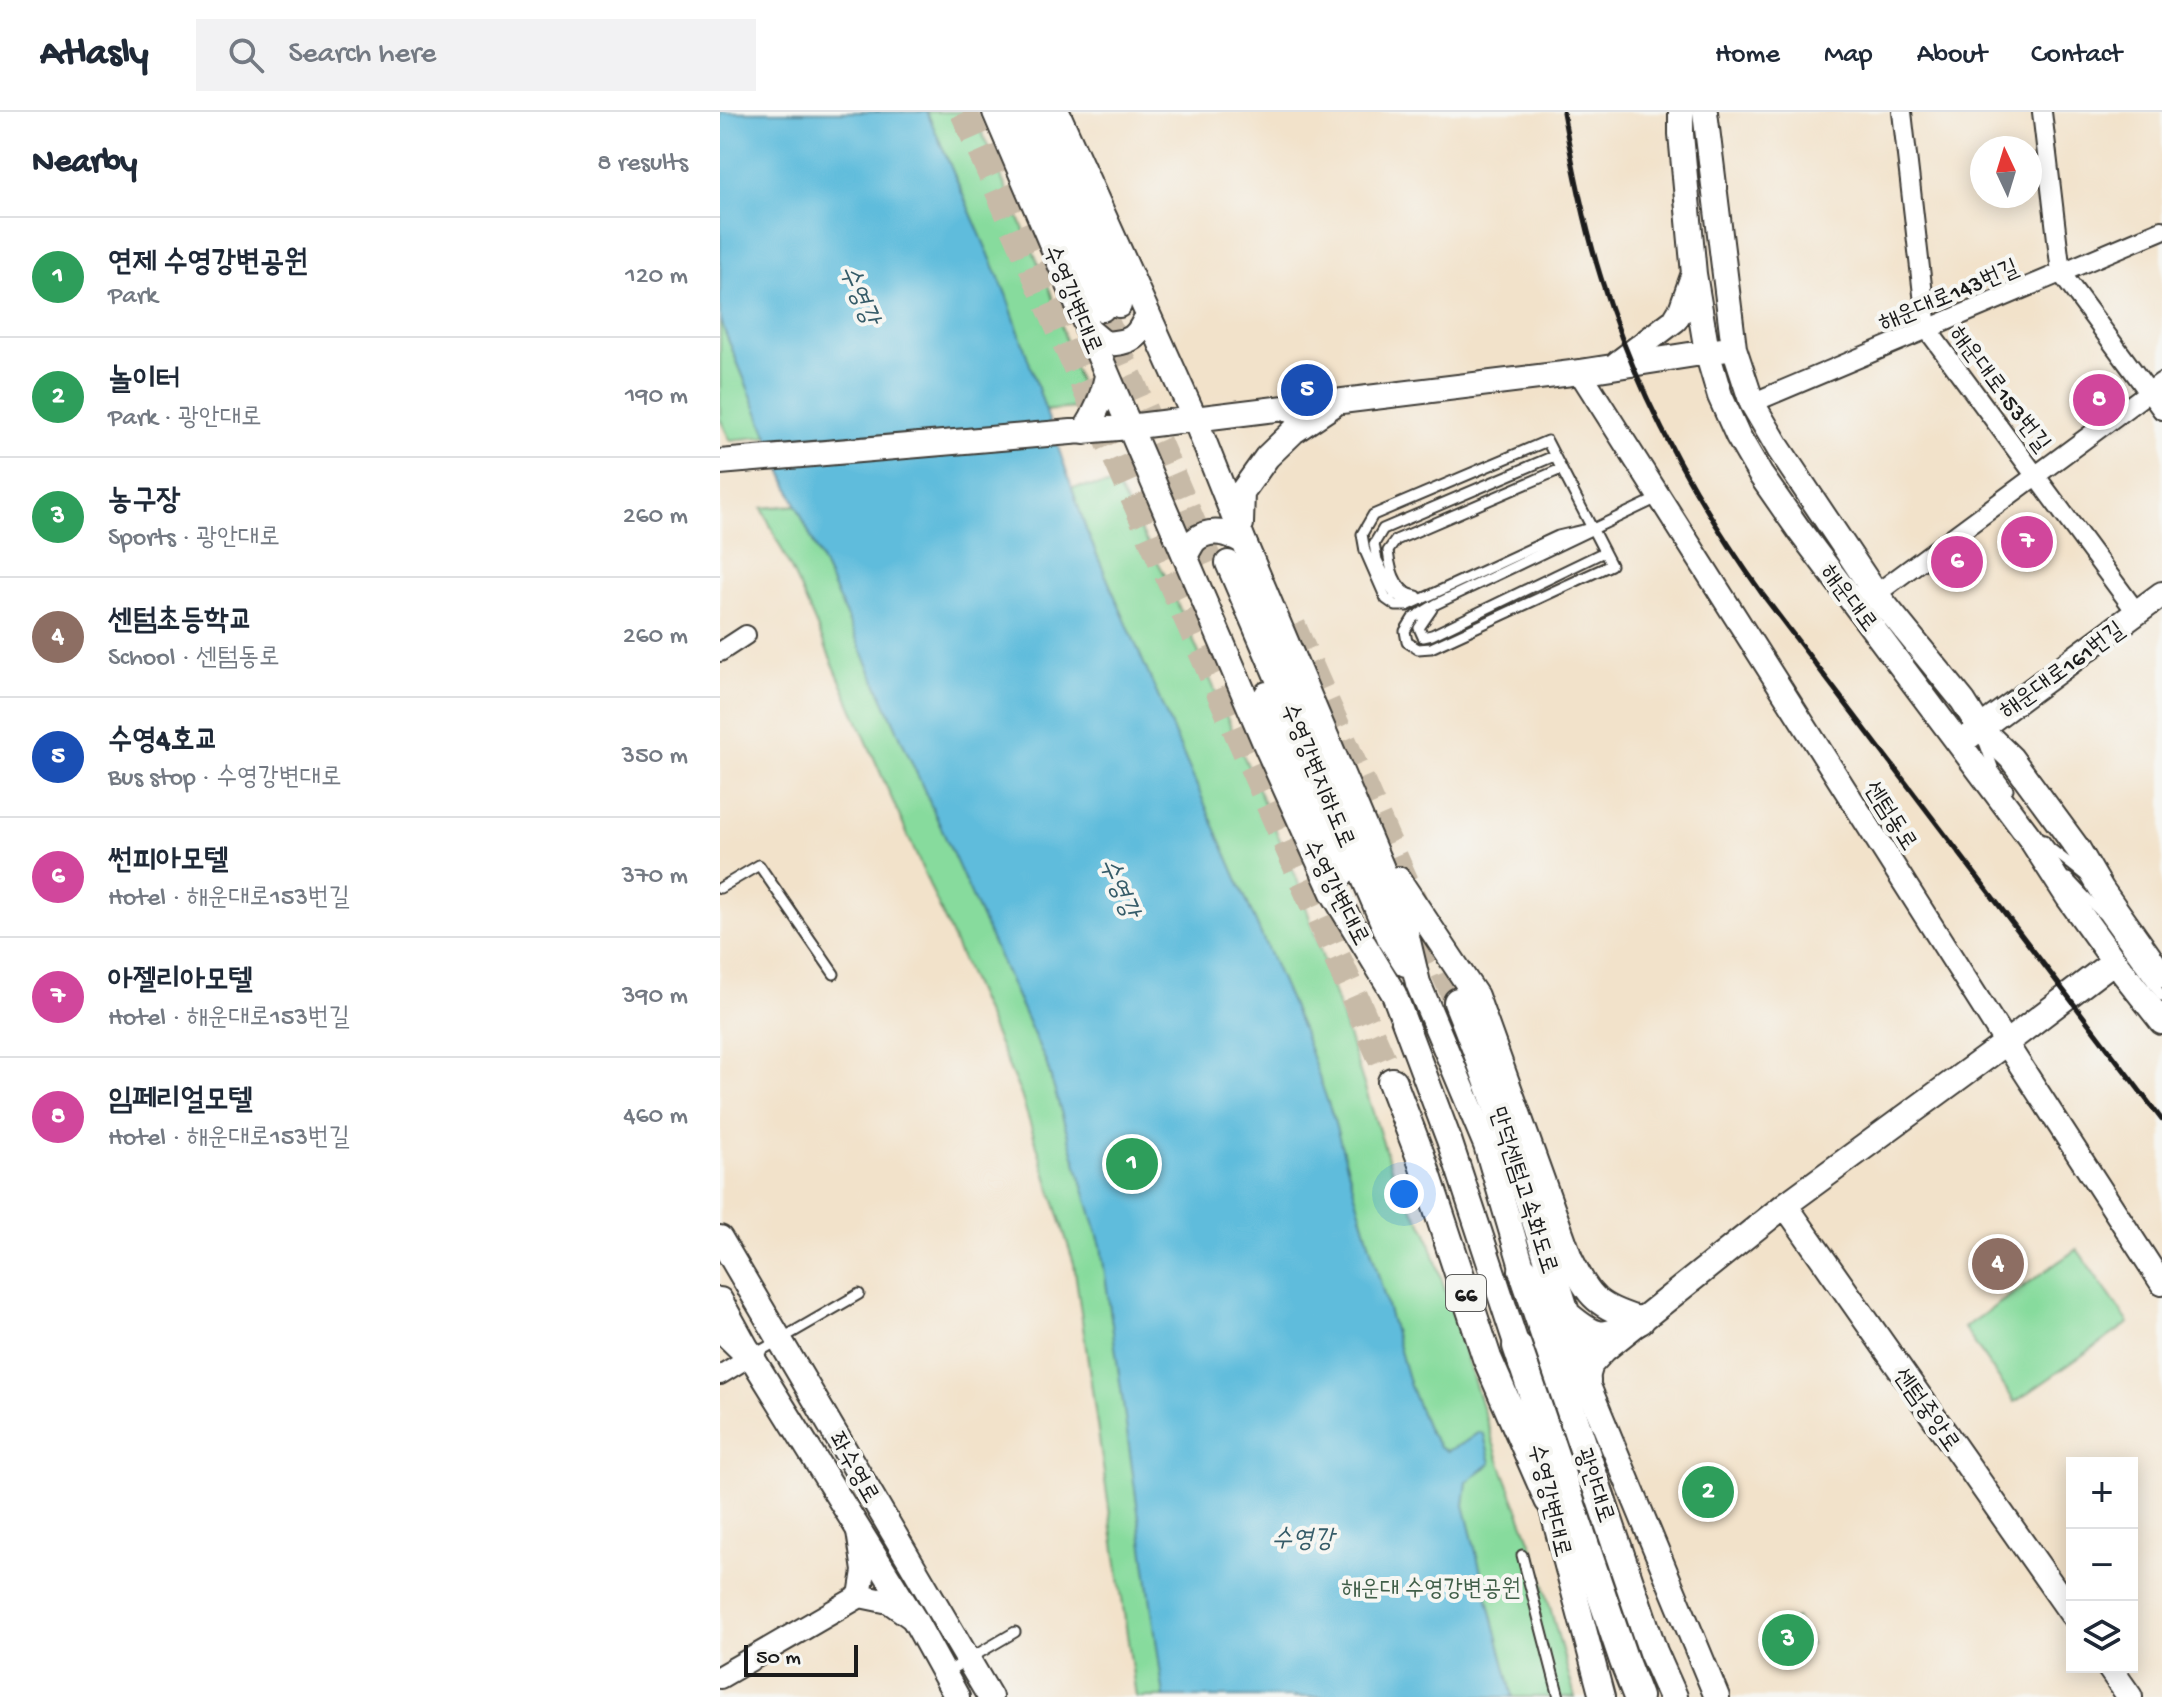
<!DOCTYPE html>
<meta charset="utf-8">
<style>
:root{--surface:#fff;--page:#f2f2f3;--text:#1f2937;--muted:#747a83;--line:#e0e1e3;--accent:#b5179e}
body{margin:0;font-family:"Gochi Hand","Poor Story",sans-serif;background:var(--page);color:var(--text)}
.controls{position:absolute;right:24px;bottom:24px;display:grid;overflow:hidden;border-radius:0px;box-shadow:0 4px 20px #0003}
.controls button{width:72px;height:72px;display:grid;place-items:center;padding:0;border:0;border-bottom:2px solid var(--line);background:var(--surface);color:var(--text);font:40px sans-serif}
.compass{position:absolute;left:1250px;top:24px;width:72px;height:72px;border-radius:50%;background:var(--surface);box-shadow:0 4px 20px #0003;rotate:356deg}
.scale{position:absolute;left:24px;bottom:20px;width:114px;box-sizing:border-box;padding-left:8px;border:4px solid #1c1c1c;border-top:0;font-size:22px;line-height:28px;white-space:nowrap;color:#1c1c1c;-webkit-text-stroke:6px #f6f6f2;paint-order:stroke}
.you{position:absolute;left:684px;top:1082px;width:28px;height:28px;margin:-20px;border:6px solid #fff;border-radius:50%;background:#1a73e8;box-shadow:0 0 0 12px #1a73e833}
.badge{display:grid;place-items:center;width:52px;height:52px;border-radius:50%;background:var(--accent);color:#fff;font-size:26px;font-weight:700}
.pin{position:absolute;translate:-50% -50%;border:4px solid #fff;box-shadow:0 2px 8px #0006}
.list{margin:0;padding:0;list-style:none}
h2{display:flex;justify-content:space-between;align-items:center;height:104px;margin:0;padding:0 32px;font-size:34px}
h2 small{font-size:26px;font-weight:400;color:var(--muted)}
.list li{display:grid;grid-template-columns:52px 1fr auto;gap:24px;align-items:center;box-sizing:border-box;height:120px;padding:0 32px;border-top:2px solid var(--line)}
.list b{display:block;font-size:30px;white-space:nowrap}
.list p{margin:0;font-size:26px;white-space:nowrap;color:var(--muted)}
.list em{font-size:26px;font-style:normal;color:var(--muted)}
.icon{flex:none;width:44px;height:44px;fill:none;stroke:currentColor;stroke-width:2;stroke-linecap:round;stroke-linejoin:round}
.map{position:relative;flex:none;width:1442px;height:1585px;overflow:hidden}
header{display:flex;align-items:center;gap:48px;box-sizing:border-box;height:112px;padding:0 40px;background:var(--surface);border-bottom:2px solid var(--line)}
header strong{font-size:38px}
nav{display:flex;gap:44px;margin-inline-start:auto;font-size:28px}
.search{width:560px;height:72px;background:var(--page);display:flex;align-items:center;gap:20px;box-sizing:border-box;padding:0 28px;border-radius:0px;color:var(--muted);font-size:30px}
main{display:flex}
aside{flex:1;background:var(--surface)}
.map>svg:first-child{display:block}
</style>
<header>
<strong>Atlasly</strong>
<div class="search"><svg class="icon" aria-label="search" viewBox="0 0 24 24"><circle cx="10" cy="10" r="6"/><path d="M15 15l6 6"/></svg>Search here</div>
<nav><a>Home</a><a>Map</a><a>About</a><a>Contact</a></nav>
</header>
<main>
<aside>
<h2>Nearby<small>8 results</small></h2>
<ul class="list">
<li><span class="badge" style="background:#2e9e5b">1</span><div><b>연제 수영강변공원</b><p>Park</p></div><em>120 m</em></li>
<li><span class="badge" style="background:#2e9e5b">2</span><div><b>놀이터</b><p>Park · 광안대로</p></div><em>190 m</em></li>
<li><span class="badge" style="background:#2e9e5b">3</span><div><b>농구장</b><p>Sports · 광안대로</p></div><em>260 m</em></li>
<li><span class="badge" style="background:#8d6e63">4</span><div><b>센텀초등학교</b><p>School · 센텀동로</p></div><em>260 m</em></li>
<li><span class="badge" style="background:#1a4fb4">5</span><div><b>수영4호교</b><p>Bus stop · 수영강변대로</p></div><em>350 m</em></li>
<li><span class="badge" style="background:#d1479c">6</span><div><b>썬피아모텔</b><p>Hotel · 해운대로153번길</p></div><em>370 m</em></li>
<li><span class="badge" style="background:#d1479c">7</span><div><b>아젤리아모텔</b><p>Hotel · 해운대로153번길</p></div><em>390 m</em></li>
<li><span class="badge" style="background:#d1479c">8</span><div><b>임페리얼모텔</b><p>Hotel · 해운대로153번길</p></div><em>460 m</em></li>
</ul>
</aside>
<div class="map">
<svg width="1442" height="1585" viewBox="0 0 1442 1585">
<rect width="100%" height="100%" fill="#f6f6f2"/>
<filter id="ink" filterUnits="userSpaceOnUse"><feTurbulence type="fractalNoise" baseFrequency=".0125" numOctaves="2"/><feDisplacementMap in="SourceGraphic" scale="16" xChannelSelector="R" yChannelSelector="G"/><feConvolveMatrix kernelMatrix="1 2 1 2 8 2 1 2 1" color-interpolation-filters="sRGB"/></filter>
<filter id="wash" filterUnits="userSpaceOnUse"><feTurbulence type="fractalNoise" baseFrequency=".006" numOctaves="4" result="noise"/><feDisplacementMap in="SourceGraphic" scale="32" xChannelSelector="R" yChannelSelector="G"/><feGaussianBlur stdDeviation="1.8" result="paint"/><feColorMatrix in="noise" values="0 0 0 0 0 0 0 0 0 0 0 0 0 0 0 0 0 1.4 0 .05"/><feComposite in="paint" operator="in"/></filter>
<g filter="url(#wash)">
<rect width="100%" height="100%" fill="#f2e2ca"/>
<path fill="#87db9d" stroke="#527c5c" stroke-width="2" d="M0,0H253L330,178L360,273L355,296L10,328L0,307Z
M396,373L445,463L577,767L677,1074L706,1118L779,1348L815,1441L855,1585H416L354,1152L301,983L79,474L42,396L205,383Z
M1357,1137L1409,1211L1295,1290L1244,1216Z
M1076,1506L1091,1532L1059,1550L1044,1524Z"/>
<path fill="#5ebcdc" stroke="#3d6c7c" stroke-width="2" d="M0,0H207L286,182L367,420L583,919L614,1008L690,1274L708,1318L719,1334L727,1339L742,1332L759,1320L764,1323L771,1351L747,1370L744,1393L793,1585H444L381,1134L326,950L71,381L0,208Z"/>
</g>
<g filter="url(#ink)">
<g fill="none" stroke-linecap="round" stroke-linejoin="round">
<path stroke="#c7baa7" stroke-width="24" stroke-dasharray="24 12" stroke-linecap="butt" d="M382,197L494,457"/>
<path stroke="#c7baa7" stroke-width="28" stroke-dasharray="28 14" stroke-linecap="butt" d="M244,0L672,970
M572,514L738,890"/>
<defs>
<path id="service" d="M872,416L838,424L687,494H676L666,487L645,439L642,422L653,403L827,329C848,370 869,411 891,453L711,536L698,537L687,530L685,519L693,506L716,492L940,385
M697,484C676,482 670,457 668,439L676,428L841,357
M699,486H682L674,482L657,448L654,432L663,417L834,344
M712,497L699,516L703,525L712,523L884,440
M1264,630L1274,658L1288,677
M1324,728L1330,736L1364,763
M1348,766L1384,804L1442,884
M0,776L39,753L114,862
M35,1242L139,1182
M802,1443L839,1585
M225,1561L295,1520"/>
<path id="minor" d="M1182,0L1207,217L1417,501
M1322,0L1341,161L1442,298
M1032,291L1442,118
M1156,482L1442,270
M0,540L26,523
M0,1263L31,1244"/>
<path id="tertiary" d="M860,260L1286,931L1442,1172
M138,1419L144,1459L140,1484L169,1490L193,1507
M0,1565L140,1484"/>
<path id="secondary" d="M275,0L548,638L613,781L674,882L729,1028L797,1234L801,1253
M297,0L382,197
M317,0L399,193
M337,0L475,307L524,430L682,804L698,871L766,1033L803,1158L811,1172
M961,0V22L974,162L987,240L1000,284L1018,324L1040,362L1079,418L1310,726L1348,785L1394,849L1442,910
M985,0L1014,236L1032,291L1059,337L1156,482L1243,589L1260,616L1291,646L1358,737L1382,778L1442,863
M367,217L385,232C412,230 417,227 428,202
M898,251L955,208L961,198L973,164
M364,320C376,302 383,285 387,264
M0,350L409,315L860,260L1014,236
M521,412L522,380L547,345L574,319L613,293
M465,444C468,440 471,432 475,428C490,415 510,421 524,430
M508,451L670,827L686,852
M547,582L622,762
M1247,626L1442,482
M678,767L756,884L850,1146C871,1188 876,1193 920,1208
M1065,1093L1352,1502
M0,1126L270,1585
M0,1188L31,1244L194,1507L237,1585
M857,1252L866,1269L997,1585
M866,1269L871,1252L884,1238L1065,1093L1286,931L1394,849
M825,1371L882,1585
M1389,1555L1410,1585"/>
<path id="trunk" d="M738,890C788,1013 827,1141 866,1269
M672,970L700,1043L767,1246L829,1388
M803,1158L933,1540L953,1585
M846,1203C879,1231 883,1228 920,1208
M0,1214L31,1244
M797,1234L904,1549L918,1585"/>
</defs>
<use href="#service" stroke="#3c3a36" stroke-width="13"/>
<use href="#minor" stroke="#3c3a36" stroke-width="22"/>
<use href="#tertiary" stroke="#3c3a36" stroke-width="26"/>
<use href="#secondary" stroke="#3c3a36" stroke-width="28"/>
<use href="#trunk" stroke="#3c3a36" stroke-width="32"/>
<use href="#service" stroke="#fff" stroke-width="9"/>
<use href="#minor" stroke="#fff" stroke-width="18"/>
<use href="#tertiary" stroke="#fff" stroke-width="22"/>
<use href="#secondary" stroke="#fff" stroke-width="24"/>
<use href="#trunk" stroke="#fff" stroke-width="28"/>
<path stroke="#1c1c1c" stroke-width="5" d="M843,0C853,56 864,112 881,166C916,281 973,385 1043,483L1442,1008"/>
</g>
</g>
<g text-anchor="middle" stroke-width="8" stroke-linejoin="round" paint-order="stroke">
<rect fill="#f6f6f2" stroke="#5d5d5c" stroke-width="2" x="726" y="1163" width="40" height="36" rx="6"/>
<g font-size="22" font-weight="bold" fill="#1c1c1c">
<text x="746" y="1189">66</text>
</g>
<g font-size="24" fill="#1c1c1c" stroke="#f6f6f2">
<text transform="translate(1228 182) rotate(-23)" y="8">해운대로143번길</text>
<text transform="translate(354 187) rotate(67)" y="8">수영강변대로</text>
<text transform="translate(1281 276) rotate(53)" y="8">해운대로153번길</text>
<text transform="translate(1130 485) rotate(53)" y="8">해운대로</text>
<text transform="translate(1341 557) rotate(-36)" y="8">해운대로161번길</text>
<text transform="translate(599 663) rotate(67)" y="8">수영강변지하도로</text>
<text transform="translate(1172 703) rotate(58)" y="8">센텀동로</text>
<text transform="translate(617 780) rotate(62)" y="8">수영강변대로</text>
<text transform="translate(805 1078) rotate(72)" y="8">만덕센텀고속화도로</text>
<text transform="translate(1208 1297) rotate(55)" y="8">센텀중앙로</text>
<text transform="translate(135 1355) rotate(60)" y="8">좌수영로</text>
<text transform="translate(876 1373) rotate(71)" y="8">광안대로</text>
<text transform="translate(831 1388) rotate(76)" y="8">수영강변대로</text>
</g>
<g font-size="24" fill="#415f49" stroke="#f6f6f2">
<text x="711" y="1483">해운대 수영강변공원</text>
</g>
<g font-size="26" font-style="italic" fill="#365c69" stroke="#f6f6f2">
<text transform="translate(141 182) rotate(66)" y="9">수영강</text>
<text transform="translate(401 775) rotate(66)" y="9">수영강</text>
<text x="583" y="1434">수영강</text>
</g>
</g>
</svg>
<div class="controls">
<button>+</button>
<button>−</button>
<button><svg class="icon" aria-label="layers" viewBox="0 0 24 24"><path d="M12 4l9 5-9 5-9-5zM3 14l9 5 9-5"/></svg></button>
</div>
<svg class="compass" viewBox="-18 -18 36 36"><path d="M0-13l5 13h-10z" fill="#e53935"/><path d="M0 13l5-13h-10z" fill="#747a83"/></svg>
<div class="scale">50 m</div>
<div class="you"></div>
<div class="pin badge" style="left:412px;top:1052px;background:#2e9e5b">1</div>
<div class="pin badge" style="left:988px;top:1380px;background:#2e9e5b">2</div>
<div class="pin badge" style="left:1068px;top:1528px;background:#2e9e5b">3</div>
<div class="pin badge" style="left:1278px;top:1152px;background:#8d6e63">4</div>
<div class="pin badge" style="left:587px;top:278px;background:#1a4fb4">5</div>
<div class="pin badge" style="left:1237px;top:450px;background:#d1479c">6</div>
<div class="pin badge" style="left:1307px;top:430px;background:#d1479c">7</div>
<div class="pin badge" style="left:1379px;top:288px;background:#d1479c">8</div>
</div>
</main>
